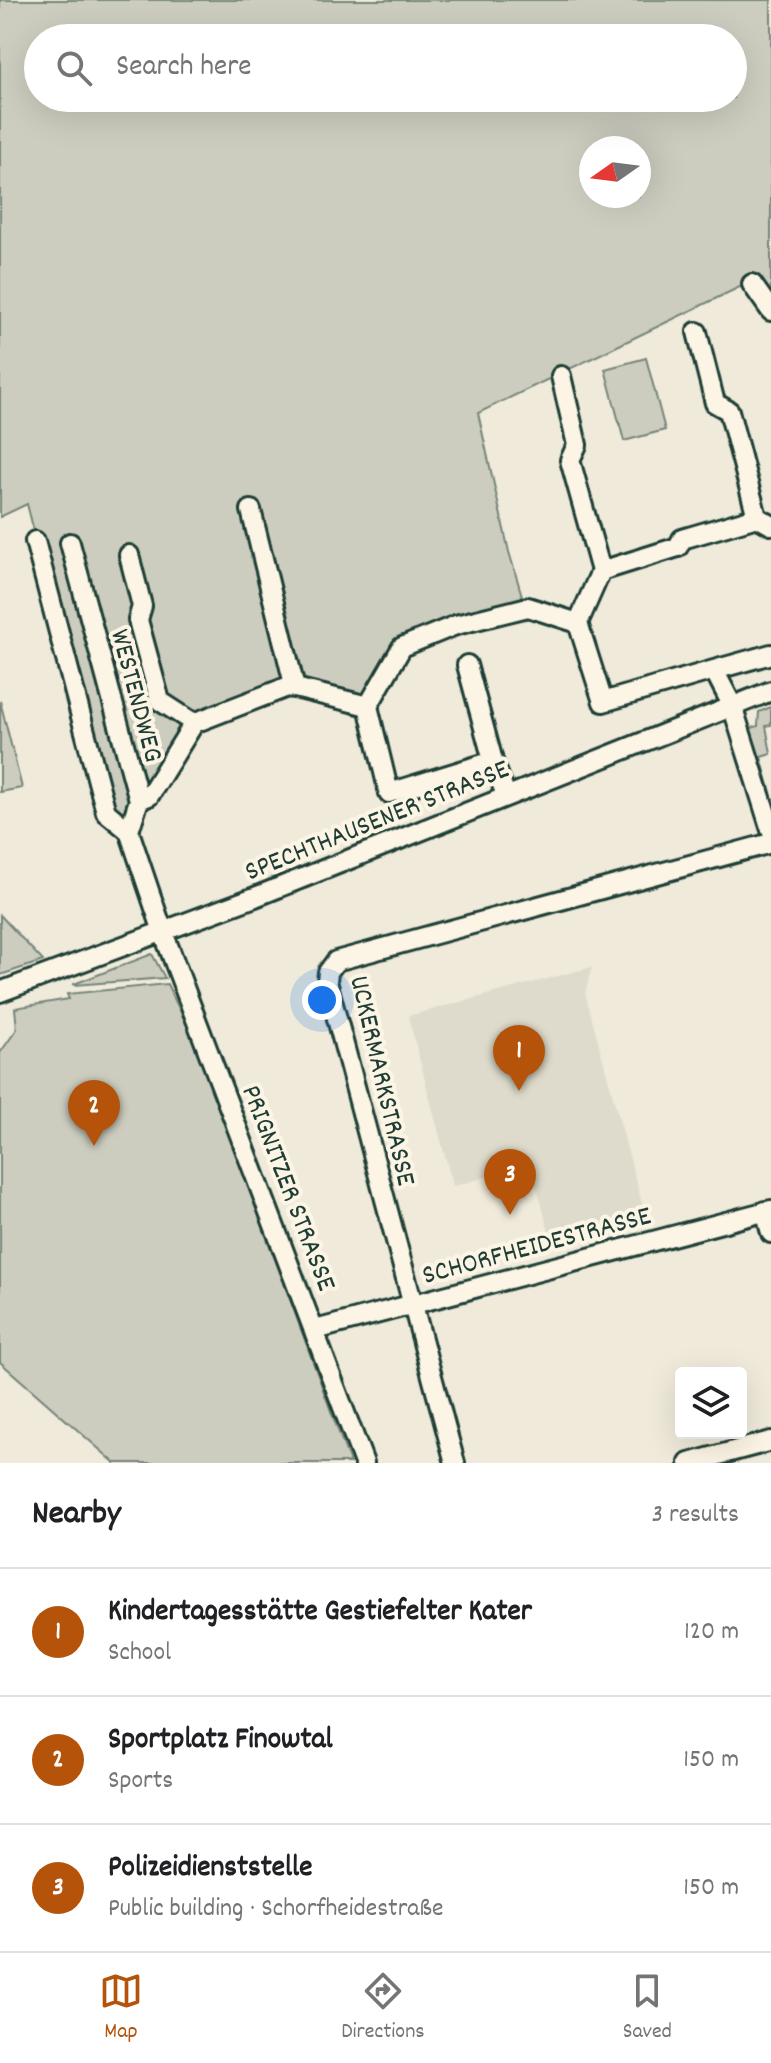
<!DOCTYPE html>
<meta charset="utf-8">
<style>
:root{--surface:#fff;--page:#f2f2f2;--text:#202124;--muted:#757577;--line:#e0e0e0;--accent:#b45309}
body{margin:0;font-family:Dekko,sans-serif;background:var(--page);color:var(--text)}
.controls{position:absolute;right:24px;bottom:24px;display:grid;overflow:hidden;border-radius:8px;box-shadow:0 8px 32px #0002}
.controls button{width:72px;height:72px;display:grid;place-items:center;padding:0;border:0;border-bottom:2px solid var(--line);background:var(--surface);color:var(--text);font:40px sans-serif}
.compass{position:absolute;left:579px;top:136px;width:72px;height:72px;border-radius:50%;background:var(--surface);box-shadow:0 8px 32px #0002;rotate:256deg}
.you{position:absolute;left:322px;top:1000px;width:28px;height:28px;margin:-20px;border:6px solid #fff;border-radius:50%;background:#1a73e8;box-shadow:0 0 0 12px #1a73e833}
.badge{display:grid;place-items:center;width:52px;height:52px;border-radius:50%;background:var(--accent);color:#fff;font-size:26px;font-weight:700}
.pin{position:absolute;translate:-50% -66px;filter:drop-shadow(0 2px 4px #0008)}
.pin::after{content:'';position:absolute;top:42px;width:28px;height:24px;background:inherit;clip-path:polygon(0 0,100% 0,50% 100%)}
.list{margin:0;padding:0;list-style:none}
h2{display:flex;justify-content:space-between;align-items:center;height:104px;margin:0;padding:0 32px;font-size:34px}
h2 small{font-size:26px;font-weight:400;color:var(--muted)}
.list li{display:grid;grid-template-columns:52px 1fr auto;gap:24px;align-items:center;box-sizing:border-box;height:128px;padding:0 32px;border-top:2px solid var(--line)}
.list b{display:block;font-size:30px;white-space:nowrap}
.list p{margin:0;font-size:26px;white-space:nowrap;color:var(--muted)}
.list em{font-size:26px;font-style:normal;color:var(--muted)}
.icon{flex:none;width:44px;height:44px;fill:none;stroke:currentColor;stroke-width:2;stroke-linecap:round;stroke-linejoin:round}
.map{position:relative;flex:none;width:771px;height:1463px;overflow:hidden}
.search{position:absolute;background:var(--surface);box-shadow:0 8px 32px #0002;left:24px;right:24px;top:24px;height:88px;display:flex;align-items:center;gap:20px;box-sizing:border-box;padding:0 28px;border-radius:44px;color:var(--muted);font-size:30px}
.sheet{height:488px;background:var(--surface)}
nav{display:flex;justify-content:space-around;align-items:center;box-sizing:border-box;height:112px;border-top:2px solid var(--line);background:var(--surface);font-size:22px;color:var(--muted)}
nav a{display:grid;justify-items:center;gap:4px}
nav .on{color:var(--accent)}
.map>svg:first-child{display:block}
</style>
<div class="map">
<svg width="771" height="1463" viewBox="0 0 771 1463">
<rect width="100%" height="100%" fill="#efeada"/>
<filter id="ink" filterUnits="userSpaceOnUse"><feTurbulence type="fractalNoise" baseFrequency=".0125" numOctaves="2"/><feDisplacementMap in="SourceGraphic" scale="16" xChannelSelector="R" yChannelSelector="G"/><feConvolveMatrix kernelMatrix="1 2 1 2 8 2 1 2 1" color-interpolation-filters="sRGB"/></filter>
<g filter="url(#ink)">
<path fill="#dedbcc" d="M592,967L585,993L647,1222L553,1247L531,1165L453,1186L408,1016Z"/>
<path fill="#cccdbf" stroke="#76857a" stroke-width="2" fill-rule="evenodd" d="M0,0H771V304L748,283L478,413L509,552L525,606L398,641L363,698L287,687L194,723L129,831L106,812L27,504L0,517ZM38,38H733V98H38ZM591,148H639V196H591Z
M646,358L665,430L624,441L605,369Z
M0,701L22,788L0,792Z
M771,707V725L766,726L771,754L761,757L771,793V809L743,731L758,726L759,712Z
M0,915L43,961L0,975Z
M152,954L165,978L74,985V984Z
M167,984L197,1046L350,1463H115L0,1362V1053L17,1029L15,1008L69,999L67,994Z"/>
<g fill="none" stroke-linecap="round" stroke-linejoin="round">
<defs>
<path id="minor" d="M752,284L771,311
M697,332L715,403L729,411L757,517L771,525
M561,376L577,445L570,460L601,571L578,623L603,702L714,670L732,705L771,830
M251,510L295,688L368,706L389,793L493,761
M35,541L106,812L129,831L163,932L364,1463
M70,543L139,800L129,831
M129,555L142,606L138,620L160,701L194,723
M601,571L678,547L682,539L757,517
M467,665L493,761L506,795
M714,670L771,654
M368,706L402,647L456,625L528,607L578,623
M139,800L149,796L194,723L287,687L295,688
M0,992L255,897L771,691
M765,1211L771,1233
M315,1330L771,1210
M455,1463L327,981L328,972L336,961L771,843
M689,1463L771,1441"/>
</defs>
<use href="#minor" stroke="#1f3d34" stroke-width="24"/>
<use href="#minor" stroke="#fcf5e5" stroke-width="18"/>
</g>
</g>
<g text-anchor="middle" stroke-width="8" stroke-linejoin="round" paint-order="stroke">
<g font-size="28" fill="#1f3d34" stroke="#fcf5e5">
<text transform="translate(139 695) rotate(75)" y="10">WESTENDWEG</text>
<text transform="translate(376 818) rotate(-22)" y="10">SPECHTHAUSENER STRASSE</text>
<text transform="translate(385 1080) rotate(77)" y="10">UCKERMARKSTRASSE</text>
<text transform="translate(291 1187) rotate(69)" y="10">PRIGNITZER STRASSE</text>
<text transform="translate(536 1243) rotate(-15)" y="10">SCHORFHEIDESTRASSE</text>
</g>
</g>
</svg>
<div class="controls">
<button><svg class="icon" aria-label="layers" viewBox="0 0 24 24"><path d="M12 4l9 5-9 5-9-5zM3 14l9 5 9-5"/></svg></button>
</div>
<svg class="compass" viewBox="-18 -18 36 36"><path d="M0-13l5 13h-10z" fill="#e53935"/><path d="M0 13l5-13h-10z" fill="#757577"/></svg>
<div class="you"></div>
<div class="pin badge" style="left:519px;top:1091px">1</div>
<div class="pin badge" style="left:94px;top:1146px">2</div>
<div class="pin badge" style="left:510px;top:1215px">3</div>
<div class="search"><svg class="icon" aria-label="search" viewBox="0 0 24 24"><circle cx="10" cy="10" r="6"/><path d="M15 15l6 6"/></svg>Search here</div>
</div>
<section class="sheet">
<h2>Nearby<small>3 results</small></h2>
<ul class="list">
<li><span class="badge">1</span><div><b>Kindertagesstätte Gestiefelter Kater</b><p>School</p></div><em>120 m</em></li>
<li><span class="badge">2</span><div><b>Sportplatz Finowtal</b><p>Sports</p></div><em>150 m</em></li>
<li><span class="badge">3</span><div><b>Polizeidienststelle</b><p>Public building · Schorfheidestraße</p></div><em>150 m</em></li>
</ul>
</section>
<nav>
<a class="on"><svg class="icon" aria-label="map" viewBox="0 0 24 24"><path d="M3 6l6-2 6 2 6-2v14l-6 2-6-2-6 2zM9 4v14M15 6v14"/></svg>Map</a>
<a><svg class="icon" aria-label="directions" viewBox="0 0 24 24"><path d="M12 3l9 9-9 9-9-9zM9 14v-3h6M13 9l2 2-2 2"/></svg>Directions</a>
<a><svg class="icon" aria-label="saved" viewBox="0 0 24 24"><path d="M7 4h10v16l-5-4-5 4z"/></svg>Saved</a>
</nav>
